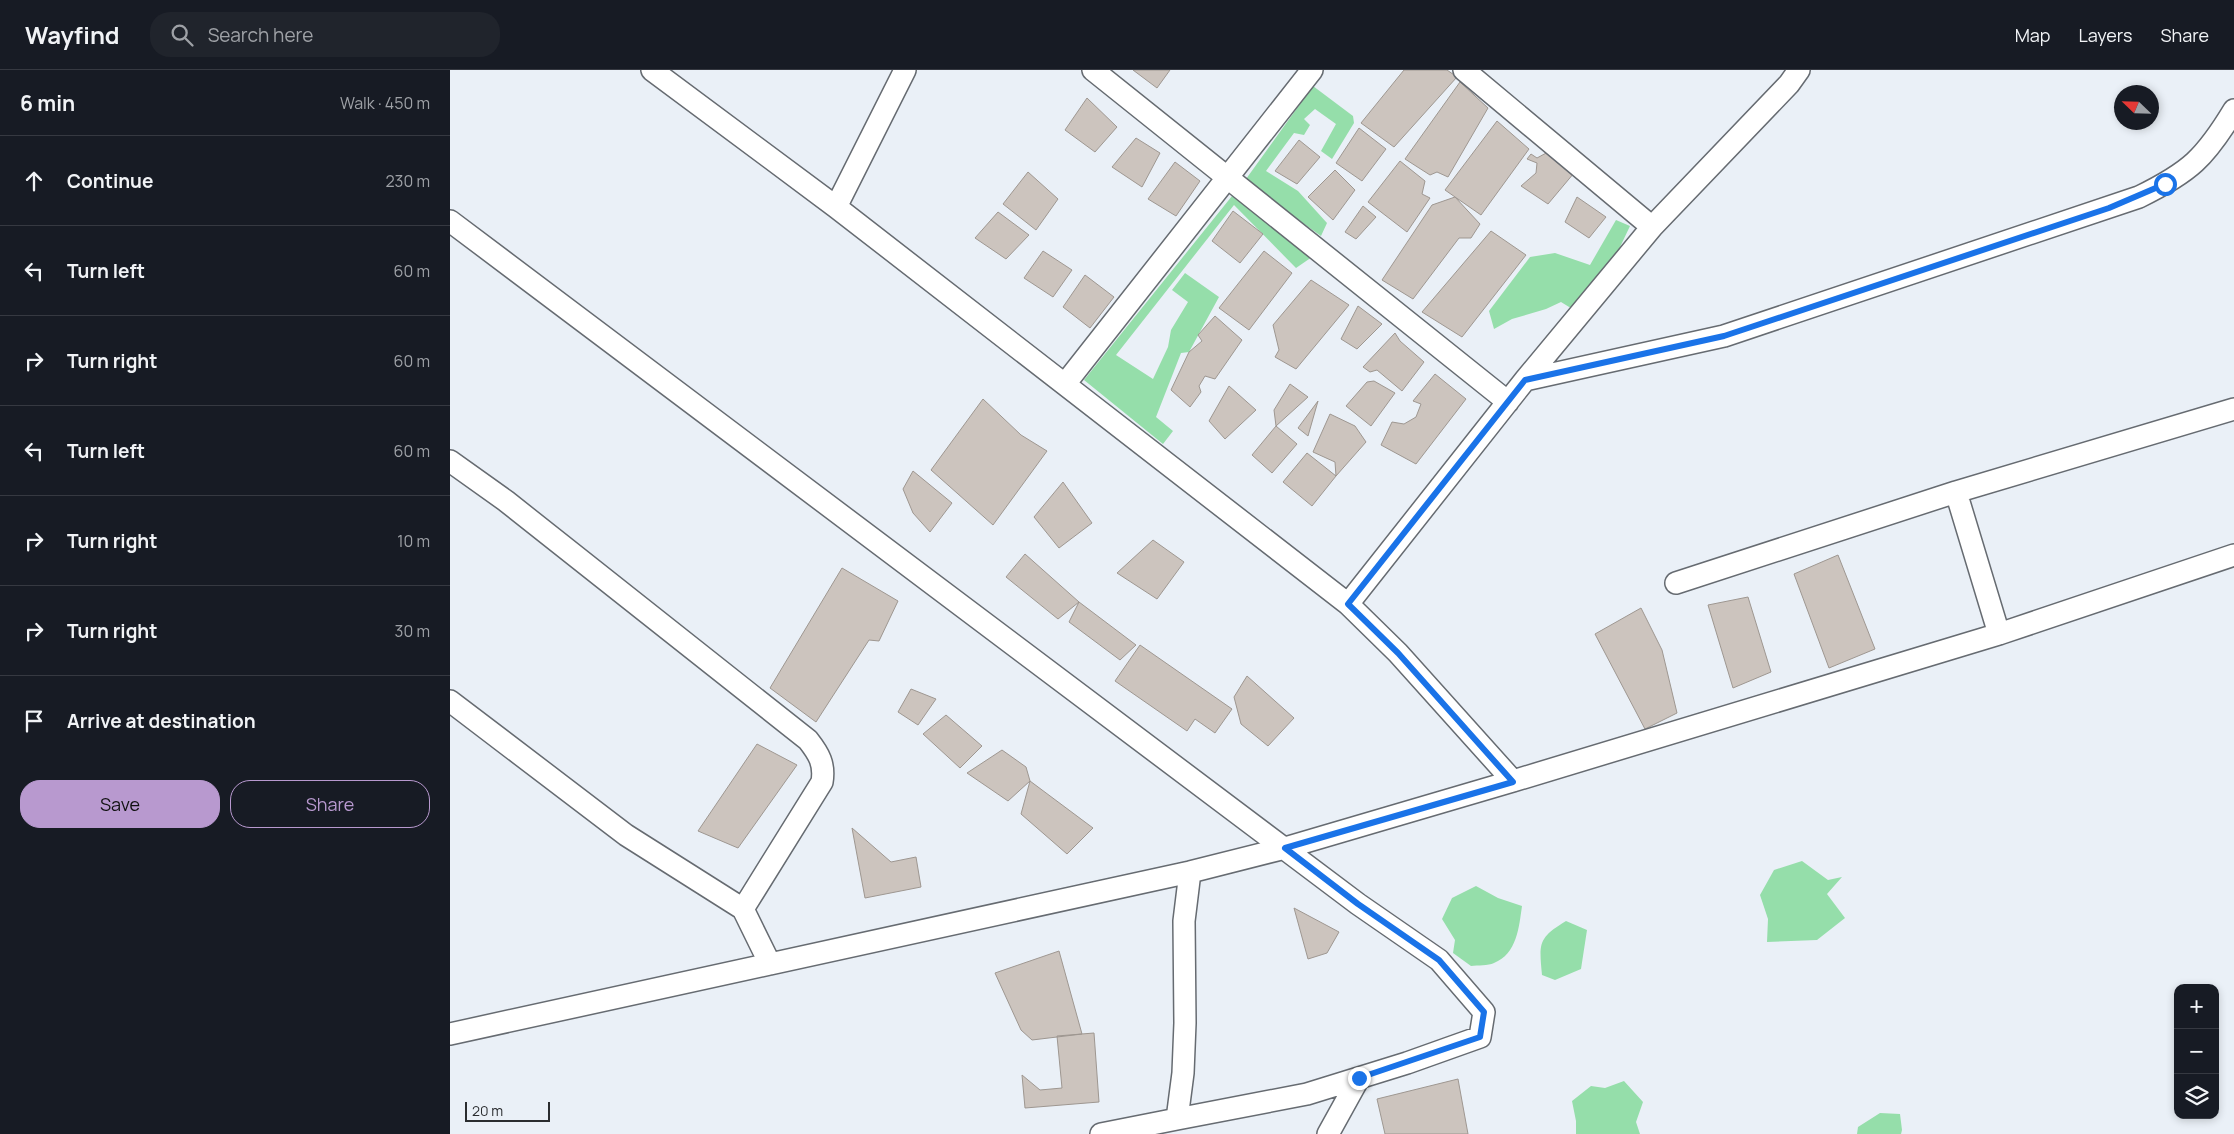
<!DOCTYPE html>
<meta charset="utf-8">
<style>
:root{--surface:#171b24;--page:#20242c;--text:#f1f3f6;--muted:#9ea1a6;--line:#363941;--accent:#b899cf}
body{margin:0;font-family:Manrope,sans-serif;background:var(--page);color:var(--text)}
.controls{position:absolute;right:15px;bottom:15px;display:grid;overflow:hidden;border-radius:10px;box-shadow:0 2px 8px #0003}
.controls button{width:45px;height:45px;display:grid;place-items:center;padding:0;border:0;border-bottom:1px solid var(--line);background:var(--surface);color:var(--text);font:25px sans-serif}
.compass{position:absolute;left:1664px;top:15px;width:45px;height:45px;border-radius:50%;background:var(--surface);box-shadow:0 2px 8px #0003;rotate:293deg}
.scale{position:absolute;left:15px;bottom:12px;width:85px;box-sizing:border-box;padding-left:5px;border:2px solid #2a2c2f;border-top:0;font-size:14px;line-height:18px;white-space:nowrap;color:#2a2c2f;-webkit-text-stroke:4px #eaf0f7;paint-order:stroke}
.stop{position:absolute;width:15px;height:15px;margin:-11px;border:4px solid #1a73e8;border-radius:50%;background:#fff}
.stop.end{background:#1a73e8;border-color:#fff;box-shadow:0 1px 5px #0008}
.list{margin:0;padding:0;list-style:none}
h2{display:flex;justify-content:space-between;align-items:center;height:65px;margin:0;padding:0 20px;font-size:21px}
h2 small{font-size:16px;font-weight:400;color:var(--muted)}
.list li{display:grid;grid-template-columns:32px 1fr auto;gap:15px;align-items:center;box-sizing:border-box;height:90px;padding:0 20px;border-top:1px solid var(--line)}
.list b{display:block;font-size:19px;white-space:nowrap}
.list em{font-size:16px;font-style:normal;color:var(--muted)}
.actions{display:flex;gap:10px;padding:15px 20px}
.actions a{flex:1;padding:11px 0;border:1px solid var(--accent);border-radius:20px;text-align:center;font-size:18px;color:var(--accent)}
.actions .main{background:var(--accent);color:#111}
.icon{flex:none;width:28px;height:28px;fill:none;stroke:currentColor;stroke-width:2;stroke-linecap:round;stroke-linejoin:round}
.map{position:relative;flex:none;width:1784px;height:1064px;overflow:hidden}
header{display:flex;align-items:center;gap:30px;box-sizing:border-box;height:70px;padding:0 25px;background:var(--surface);border-bottom:1px solid var(--line)}
header strong{font-size:24px}
nav{display:flex;gap:28px;margin-inline-start:auto;font-size:18px}
.search{width:350px;height:45px;background:var(--page);display:flex;align-items:center;gap:12px;box-sizing:border-box;padding:0 18px;border-radius:20px;color:var(--muted);font-size:19px}
main{display:flex}
aside{flex:1;background:var(--surface)}
.map>svg:first-child{display:block}
</style>
<header>
<strong>Wayfind</strong>
<div class="search"><svg class="icon" aria-label="search" viewBox="0 0 24 24"><circle cx="10" cy="10" r="6"/><path d="M15 15l6 6"/></svg>Search here</div>
<nav><a>Map</a><a>Layers</a><a>Share</a></nav>
</header>
<main>
<aside>
<h2>6 min<small>Walk · 450 m</small></h2>
<ul class="list">
<li><svg class="icon" aria-label="ahead" viewBox="0 0 24 24"><path d="M12 20V5M6 11l6-6 6 6"/></svg><div><b>Continue</b></div><em>230 m</em></li>
<li><svg class="icon" aria-label="left" viewBox="0 0 24 24"><path d="M17 20v-9H6M10 6l-5 5 5 5"/></svg><div><b>Turn left</b></div><em>60 m</em></li>
<li><svg class="icon" aria-label="right" viewBox="0 0 24 24"><path d="M7 20v-9h11M14 6l5 5-5 5"/></svg><div><b>Turn right</b></div><em>60 m</em></li>
<li><svg class="icon" aria-label="left" viewBox="0 0 24 24"><path d="M17 20v-9H6M10 6l-5 5 5 5"/></svg><div><b>Turn left</b></div><em>60 m</em></li>
<li><svg class="icon" aria-label="right" viewBox="0 0 24 24"><path d="M7 20v-9h11M14 6l5 5-5 5"/></svg><div><b>Turn right</b></div><em>10 m</em></li>
<li><svg class="icon" aria-label="right" viewBox="0 0 24 24"><path d="M7 20v-9h11M14 6l5 5-5 5"/></svg><div><b>Turn right</b></div><em>30 m</em></li>
<li><svg class="icon" aria-label="arrive" viewBox="0 0 24 24"><path d="M6 21V4h12l-3 4 3 4H6"/></svg><div><b>Arrive at destination</b></div></li>
</ul>
<div class="actions"><a class="main">Save</a><a>Share</a></div>
</aside>
<div class="map">
<svg width="1784" height="1064" viewBox="0 0 1784 1064">
<rect width="100%" height="100%" fill="#eaf0f7"/>
<path fill="#95deaa" d="M863,16L903,46L904,53L882,89L871,81L886,54L865,39L854,49L860,55L854,65L844,63L816,101L848,121L877,153L871,166L801,116L796,109Z
M782,126L862,187L846,198L784,135L666,285L703,309L718,277L721,260L738,232L722,220L735,203L769,227L739,282L731,283L706,347L723,361L713,374L634,310Z
M1166,150L1180,156L1162,194L1124,240L1111,232L1096,239L1062,249L1044,259L1039,241L1080,187L1105,183L1140,195Z
M1352,791L1378,810L1392,807L1377,824L1395,848L1367,870L1317,872L1318,849L1310,825L1324,800Z
M1026,816L1048,828L1072,836C1069,857 1067,884 1044,893C1038,896 1028,895 1021,896L1003,883L1005,870L992,849L1002,828Z
M1116,851L1137,860L1131,899L1105,910L1092,905C1089,873 1088,868 1116,851Z
M1174,1011L1193,1032L1186,1052L1190,1064H1126V1051L1122,1031L1141,1016L1155,1018Z
M1430,1043L1450,1044L1452,1060L1451,1064H1407L1408,1057Z"/>
<path fill="#ccc4be" stroke="#9e9791" d="M683,0H720L707,18Z
M954,0H997L1007,7L944,77L911,53Z
M1010,12L1038,38L998,107L987,102L980,105L955,89Z
M637,28L667,57L645,82L615,60Z
M1047,51L1079,79L1031,145L995,120Z
M909,58L936,79L912,111L886,93Z
M686,68L710,83L692,117L662,97Z
M849,70L870,87L847,114L825,101Z
M1098,82L1124,103L1098,134L1071,116L1086,103L1087,93L1077,89L1081,84L1087,88Z
M950,91L975,111L972,124L980,128L957,162L918,132Z
M725,92L750,111L726,146L698,129Z
M885,100L905,120L883,150L858,127Z
M578,102L608,129L586,160L553,134Z
M1005,127L1030,154L1021,168H1009L963,229L932,210L982,135Z
M1127,127L1156,147L1139,168L1115,152Z
M913,136L926,147L906,169L895,162Z
M783,141L813,164L790,193L762,171Z
M548,142L579,165L556,189L525,168Z
M1041,161L1076,185L1012,267L972,242Z
M593,181L622,200L603,227L574,208Z
M814,181L842,203L799,260L769,238Z
M635,205L664,227L640,258L613,237Z
M861,210L899,235L846,299L825,287L829,280L823,255Z
M908,236L932,254L907,279L891,269Z
M765,246L792,270L765,309L755,306L749,316L751,322L740,337L721,320L739,282L752,271L748,265Z
M945,263L950,271L974,292L952,321L927,300L920,302L913,297Z
M985,304L1016,329L966,394L931,375L942,352L954,354L966,347L971,334L963,331Z
M924,311L945,323L921,356L896,336L917,312Z
M840,314L858,327L826,356L824,340Z
M779,316L806,340L775,369L759,351Z
M533,329L571,365L597,381L543,455L481,400Z
M868,331L858,366L848,358Z
M880,344L905,356L916,372L886,406L885,392L863,382Z
M826,356L847,374L822,403L802,385Z
M857,383L886,406L862,436L833,412Z
M463,401L502,433L480,462L463,443L453,419Z
M613,412L642,453L609,478L584,447Z
M703,470L734,492L707,529L667,503Z
M575,484L629,532L608,549L556,507Z
M1388,485L1425,579L1379,598L1344,504Z
M392,498L448,531L429,571L419,570L366,652L320,618Z
M1298,527L1321,602L1283,618L1258,535Z
M629,532L686,575L670,590L619,552Z
M1191,538L1212,580L1227,643L1195,659L1145,564Z
M690,575L782,639L765,663L745,649L737,661L665,611Z
M797,606L844,648L818,676L791,654L784,627Z
M461,619L486,629L468,655L448,642Z
M496,645L532,676L510,698L473,664Z
M307,674L347,695L288,778L248,761Z
M552,680L576,697L580,711L558,731L517,703Z
M580,711L643,758L617,784L571,744Z
M402,758L441,792L466,787L471,817L415,828Z
M844,838L889,862L877,883L858,889Z
M609,881L632,964L582,970L571,960L545,903Z
M644,963L649,1032L575,1038L572,1005L590,1020L612,1018L607,966Z
M1008,1009L1018,1064H935L927,1029Z"/>
<g fill="none" stroke-linecap="round" stroke-linejoin="round">
<defs>
<path id="minor" d="M202,0L386,137L898,534L948,583L1063,711
M643,0L1058,332
M1014,0L1202,157
M386,137L455,0
M0,151L908,834L989,890L1034,942L1030,967L957,993L857,1024L727,1049
M1075,310L1274,266L1689,127C1740,102 1755,88 1784,40
M615,314L862,0
M0,391L56,431L358,670C369,684 375,694 372,712L293,839
M1506,422L1549,564
M1226,513L1506,422L1784,339
M898,534L1075,310L1202,157L1339,14L1349,0
M0,631L176,765L293,839L320,894
M0,964L740,802L835,778L1063,711L1549,564L1784,485
M651,1064L727,1049L733,1003L735,953L734,851L740,802
M878,1064L909,1008"/>
</defs>
<use href="#minor" stroke="#666b71" stroke-width="24"/>
<use href="#minor" stroke="#fff" stroke-width="21"/>
</g>
<g fill="none" stroke-linecap="round" stroke-linejoin="round">
<path stroke="#1a73e8" stroke-width="6" d="M909,1008L1030,967L1034,942L989,890L908,834L835,778L1063,712L948,583L898,534L1075,310L1274,266L1659,138L1715,114"/>
</g>
</svg>
<div class="controls">
<button>+</button>
<button>−</button>
<button><svg class="icon" aria-label="layers" viewBox="0 0 24 24"><path d="M12 4l9 5-9 5-9-5zM3 14l9 5 9-5"/></svg></button>
</div>
<svg class="compass" viewBox="-18 -18 36 36"><path d="M0-13l5 13h-10z" fill="#e53935"/><path d="M0 13l5-13h-10z" fill="#9ea1a6"/></svg>
<div class="scale">20 m</div>
<div class="stop" style="left:1715px;top:114px"></div>
<div class="stop end" style="left:909px;top:1008px"></div>
</div>
</main>
